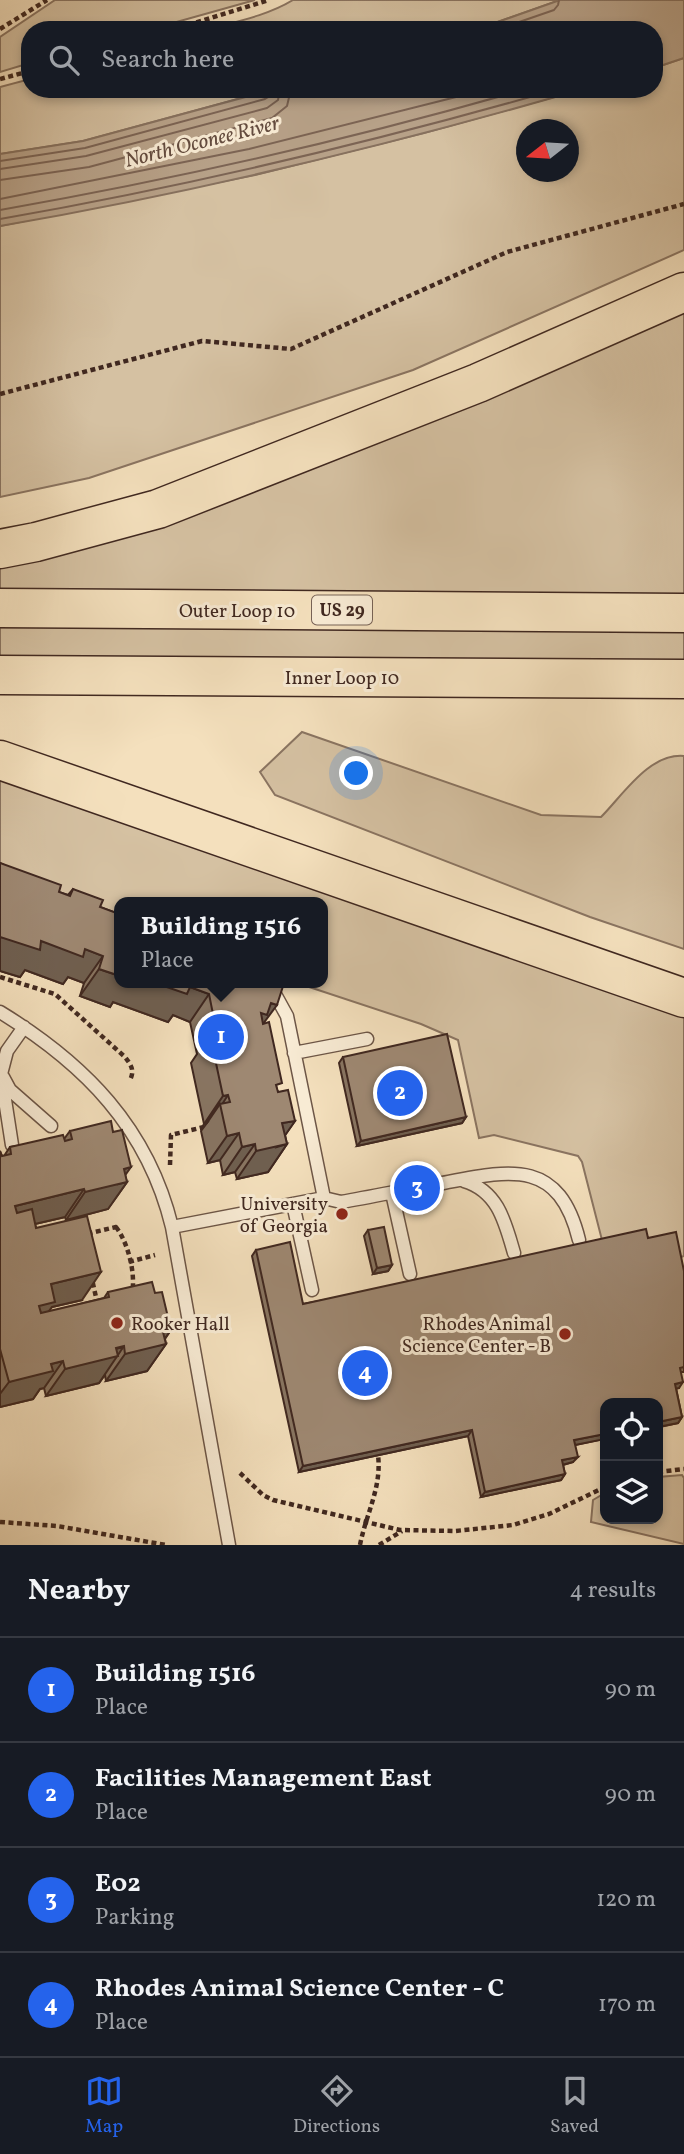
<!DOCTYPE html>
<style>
:root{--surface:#171b24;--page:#20242c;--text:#f1f3f6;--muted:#9ea1a6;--line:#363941;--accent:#2563eb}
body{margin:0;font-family:Vollkorn,serif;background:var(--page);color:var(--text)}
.controls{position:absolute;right:21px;bottom:21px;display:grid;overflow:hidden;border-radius:14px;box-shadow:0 4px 10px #0003}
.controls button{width:63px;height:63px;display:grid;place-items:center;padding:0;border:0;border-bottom:2px solid var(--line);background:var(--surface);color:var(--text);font:35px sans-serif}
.compass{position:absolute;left:516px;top:119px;width:63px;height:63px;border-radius:50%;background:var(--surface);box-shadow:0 4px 10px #0003;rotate:253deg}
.you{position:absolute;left:357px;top:774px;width:24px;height:24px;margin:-18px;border:5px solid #fff;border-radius:50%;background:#1a73e8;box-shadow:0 0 0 10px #1a73e833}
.badge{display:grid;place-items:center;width:46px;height:46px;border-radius:50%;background:var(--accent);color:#fff;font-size:23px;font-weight:700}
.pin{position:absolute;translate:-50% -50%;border:4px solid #fff;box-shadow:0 2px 7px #0006}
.popup{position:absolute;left:114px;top:897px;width:214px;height:91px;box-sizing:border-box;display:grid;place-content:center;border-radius:14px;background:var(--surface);filter:drop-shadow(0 2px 5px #0005);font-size:23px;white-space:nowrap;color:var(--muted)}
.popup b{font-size:26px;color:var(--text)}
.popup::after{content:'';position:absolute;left:50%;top:100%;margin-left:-14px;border:14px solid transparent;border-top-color:var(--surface)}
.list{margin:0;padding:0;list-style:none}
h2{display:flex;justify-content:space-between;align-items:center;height:91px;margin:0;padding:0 28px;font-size:30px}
h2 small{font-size:23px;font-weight:400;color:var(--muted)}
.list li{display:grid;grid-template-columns:46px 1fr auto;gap:21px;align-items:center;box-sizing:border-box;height:105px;padding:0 28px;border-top:2px solid var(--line)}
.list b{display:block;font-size:26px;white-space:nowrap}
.list p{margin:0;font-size:23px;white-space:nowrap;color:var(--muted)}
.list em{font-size:23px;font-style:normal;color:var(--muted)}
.icon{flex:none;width:38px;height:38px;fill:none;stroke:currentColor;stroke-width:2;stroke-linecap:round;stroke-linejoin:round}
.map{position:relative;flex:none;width:684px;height:1545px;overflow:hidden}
.search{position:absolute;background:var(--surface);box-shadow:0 4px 10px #0003;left:21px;right:21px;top:21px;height:77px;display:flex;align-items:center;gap:18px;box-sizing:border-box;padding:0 24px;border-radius:28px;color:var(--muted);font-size:26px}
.sheet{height:511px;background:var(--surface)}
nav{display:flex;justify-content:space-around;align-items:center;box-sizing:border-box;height:98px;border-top:2px solid var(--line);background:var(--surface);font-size:19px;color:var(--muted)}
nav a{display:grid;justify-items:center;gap:4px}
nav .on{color:var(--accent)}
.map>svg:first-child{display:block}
</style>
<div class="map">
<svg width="684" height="1545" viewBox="0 0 684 1545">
<rect width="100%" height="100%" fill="#f4e0bd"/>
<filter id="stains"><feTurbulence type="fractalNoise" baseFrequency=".00286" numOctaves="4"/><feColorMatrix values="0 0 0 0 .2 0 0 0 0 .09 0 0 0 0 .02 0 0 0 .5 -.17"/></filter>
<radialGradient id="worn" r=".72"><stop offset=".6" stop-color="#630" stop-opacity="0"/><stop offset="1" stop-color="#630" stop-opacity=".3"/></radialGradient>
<path fill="#d5c1a2" stroke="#8a7461" stroke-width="2" fill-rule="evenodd" d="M55,0H255L148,30H30V63L0,72V37Z
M293,0H560L475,30H205C234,22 267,16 293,0Z
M684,58V250L413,370L89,478L0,497V226L255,175L424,133L583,89H654V68ZM526,130H568V172H526Z
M30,79V89H275L83,141L0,154V87Z
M684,310V596L0,592V562Z
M0,627L684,631V665L0,659Z
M302,732L541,815L601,817C623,795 649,753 684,756V949L590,917L275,795L260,772Z
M0,766L684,1013V1256L676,1259L603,1244L582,1162L578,1156L494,1135L479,1138L458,1040L421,1024L297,983H322V902H120L119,919L0,877Z
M682,1475L684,1478V1544L591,1522L593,1500L605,1493V1519H658V1477Z"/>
<path fill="#b7a188" stroke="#87715e" stroke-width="2" d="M560,0H684V58L654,68V30H475Z
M275,89H583C391,145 197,192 0,226V154L83,141Z"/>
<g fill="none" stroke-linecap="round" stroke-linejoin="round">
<path stroke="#7c6454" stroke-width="2" d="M496,30L554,10L558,5L559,0
M0,161L85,148L265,99L270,96L271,89
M0,169L86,156L267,108L278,100L280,89
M0,180L89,167L272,118L287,106L291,89
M0,199L249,149L488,89
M0,210C177,179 353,139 526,89
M0,219C188,186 374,142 558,89"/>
<defs>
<path id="lane" d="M263,983L276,996L287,1016L324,1198
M0,1012C85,1064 148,1128 172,1227L229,1545
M294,1053L367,1039
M3,1077L10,1090L51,1126
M12,1145L1,1074L7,1051L24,1027
M464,1181C498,1191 505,1222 514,1253
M392,1193L410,1274
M293,1204L312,1290
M172,1227L324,1198L341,1202C375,1196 409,1189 443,1183C510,1170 559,1158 579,1240"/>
<path id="highway" d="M0,549L36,542L158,509L478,383L684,292
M0,608L684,613
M0,675L684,679
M0,760L684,998"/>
</defs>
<use href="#lane" stroke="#6d5647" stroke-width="15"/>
<use href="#highway" stroke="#402820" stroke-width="41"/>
<path stroke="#402820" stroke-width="4.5" stroke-dasharray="5 3.5" stroke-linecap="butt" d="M0,29L47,0
M172,30L269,0
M0,79L30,71
M0,394L202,341L291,349L507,252L684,204
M0,977L55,994L125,1057C131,1065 135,1070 130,1080
M170,1165L171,1135L208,1126
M116,1227C129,1244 137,1278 131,1298L98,1306L82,1235Z
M129,1262L155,1255
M658,1472L684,1469
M240,1473L263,1495L273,1500L400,1530L455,1531L513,1525L549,1514L605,1487
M0,1522L57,1526L166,1545
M360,1545C366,1514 382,1487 378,1455
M379,1545L402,1531"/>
<use href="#lane" stroke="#f8ebd4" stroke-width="12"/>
<use href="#highway" stroke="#f4e0bd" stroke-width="38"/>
</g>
<path fill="#887562" stroke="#402820" stroke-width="2" d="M0,863L59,892L68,895L73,889L100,907L116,913L120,907V983H284L263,1024L277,1090L295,1121L285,1135L287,1144L268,1172L237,1179L235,1172L223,1175L220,1160L208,1163L201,1131L207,1123L204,1124L191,1063L197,1054L190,1022L173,1015L168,1022L113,1002L110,1007L80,996L84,983L68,977L63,984L25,970L20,977L0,971Z
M343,1057L466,1117L462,1123L357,1146L339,1063Z
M70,1131L125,1175L127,1182L108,1209L66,1220L65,1217L35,1224L36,1228L82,1300L52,1307L48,1312L104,1298L108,1292L155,1293L171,1330L165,1339L166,1344L147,1371L106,1381L105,1375L99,1383L46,1396L44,1388L40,1389L33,1399L0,1407V1151L2,1156H4L10,1147L64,1139Z
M368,1230L392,1265L388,1271L373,1274L364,1236Z
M648,1238L684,1271V1372H681L679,1388H676L682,1417L678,1423L575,1445L573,1462L563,1465L565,1474L561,1480L481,1497L468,1436L299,1472L252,1256L256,1250L303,1304Z"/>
<path fill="#6f5f50" stroke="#402820" stroke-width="2" d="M0,937L41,941L85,949L103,956L84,983L68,977L63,984L25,970L20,977L0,971Z
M99,969L120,976V983H155L190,987L209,994L190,1022L173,1015L168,1022L113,1002L110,1007L80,996Z
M271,1003L277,1005L257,1032L261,1013Z
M228,1095L221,1106L220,1104L207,1123L204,1124L223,1096Z
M466,1117L462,1123L357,1146L361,1141Z
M295,1121L277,1147L287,1144L268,1172L237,1179L256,1151L282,1123Z
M239,1133L220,1160L208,1163L227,1136Z
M255,1144L235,1172L223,1175L242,1147Z
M131,1167L119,1184L127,1182L108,1209L66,1220L85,1192L124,1169Z
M84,1189L65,1217L0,1232L15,1206Z
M392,1265L388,1271L373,1274L377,1268Z
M101,1272L82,1300L52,1307L36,1329L20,1333L51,1284Z
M171,1330L160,1345L166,1344L147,1371L106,1381L125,1354L163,1332Z
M124,1346L99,1383L46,1396L65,1369Z
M63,1361L44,1388L40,1389L33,1399L0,1407V1394L9,1382L51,1364Z
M683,1382L679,1388L671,1390L675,1384Z
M682,1417L678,1423L658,1427V1422Z
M472,1430L468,1436L299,1472L303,1466Z
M605,1434V1439L570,1446L574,1440Z
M578,1457L573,1462L558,1466L562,1460Z
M565,1474L561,1480L481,1497L485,1492Z"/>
<path fill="#9e8872" stroke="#402820" stroke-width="2" d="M0,863L61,885L59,892L70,896L73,889L103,900L100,907L119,914L120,911V976L99,969L103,956L85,949L83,957L41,941L40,950L0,937Z
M155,983H284L277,1005L271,1003L267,1015L261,1013L263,1024L269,1022L282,1083L276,1085L278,1092L288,1090L295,1121L282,1123L287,1144L256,1151L255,1144L242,1147L239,1133L227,1136L220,1104L230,1102L228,1095L223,1096L210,1035L217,1034L209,994L190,987L187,994Z
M447,1034L466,1117L361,1141L343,1057Z
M111,1121L113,1132L122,1130L131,1167L124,1169L127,1182L85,1192L84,1189L15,1206L17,1213L32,1209L36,1228L87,1216L101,1272L51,1284L55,1302L39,1306L41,1313L109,1297L108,1292L152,1282L155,1293L162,1292L171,1330L163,1332L166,1344L125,1354L124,1346L116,1348L118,1356L65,1369L63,1361L51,1364L53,1371L9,1382L0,1349V1151L2,1156L11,1154L10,1147L63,1135L65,1141L72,1139L70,1131Z
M384,1227L392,1265L377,1268L368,1230Z
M646,1229L648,1238L676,1232L684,1271V1367L680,1368L683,1382L675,1384L682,1417L658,1422V1403H605V1434L574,1440L578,1457L562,1460L565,1474L485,1492L472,1430L303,1466L256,1250L290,1242L303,1304Z"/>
<g fill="#8f2418" stroke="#f8ebd4" stroke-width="2.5">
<circle cx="342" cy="1214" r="7"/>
<circle cx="117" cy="1323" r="7"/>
<circle cx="565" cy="1334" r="7"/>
</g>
<g text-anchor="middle" stroke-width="6" stroke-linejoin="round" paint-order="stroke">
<rect fill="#f8ebd4" stroke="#776256" stroke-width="2" x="312" y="595.5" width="60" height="29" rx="5"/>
<g font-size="18" font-weight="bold" fill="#402820">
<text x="342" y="616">US 29</text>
</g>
<g font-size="19" fill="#402820" stroke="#f8ebd4">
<text x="237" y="617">Outer Loop 10</text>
<text x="342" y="684">Inner Loop 10</text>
</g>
<g font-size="19" fill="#402820" stroke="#f8ebd4" text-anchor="end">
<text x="328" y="1210">University<tspan x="328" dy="22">of Georgia</tspan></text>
<text x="131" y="1330" text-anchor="start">Rooker Hall</text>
<text x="551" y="1330">Rhodes Animal<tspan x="551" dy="22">Science Center - B</tspan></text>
</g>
<g font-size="21" font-style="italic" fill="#644c3f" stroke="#f8ebd4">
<text transform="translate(202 141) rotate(-14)" y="7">North Oconee River</text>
</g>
</g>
<rect width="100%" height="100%" filter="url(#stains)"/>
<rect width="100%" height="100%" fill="url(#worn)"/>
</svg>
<div class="controls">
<button><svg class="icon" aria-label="locate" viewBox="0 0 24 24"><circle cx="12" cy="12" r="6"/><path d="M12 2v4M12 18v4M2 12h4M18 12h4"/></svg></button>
<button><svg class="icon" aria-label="layers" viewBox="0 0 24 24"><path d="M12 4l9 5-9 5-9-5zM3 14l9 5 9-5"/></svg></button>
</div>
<svg class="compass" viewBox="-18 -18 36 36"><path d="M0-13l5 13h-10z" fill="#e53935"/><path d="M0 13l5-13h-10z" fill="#9ea1a6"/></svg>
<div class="you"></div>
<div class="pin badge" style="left:221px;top:1037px">1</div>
<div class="popup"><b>Building 1516</b>Place</div>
<div class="pin badge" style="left:400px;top:1093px">2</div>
<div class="pin badge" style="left:417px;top:1188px">3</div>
<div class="pin badge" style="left:365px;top:1373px">4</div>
<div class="search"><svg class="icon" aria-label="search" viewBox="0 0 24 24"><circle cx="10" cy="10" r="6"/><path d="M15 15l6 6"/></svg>Search here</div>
</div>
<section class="sheet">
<h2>Nearby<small>4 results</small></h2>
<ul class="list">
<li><span class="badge">1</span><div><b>Building 1516</b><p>Place</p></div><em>90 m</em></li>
<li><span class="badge">2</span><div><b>Facilities Management East</b><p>Place</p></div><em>90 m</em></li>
<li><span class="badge">3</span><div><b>E02</b><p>Parking</p></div><em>120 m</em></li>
<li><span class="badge">4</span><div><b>Rhodes Animal Science Center - C</b><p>Place</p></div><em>170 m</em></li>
</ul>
</section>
<nav>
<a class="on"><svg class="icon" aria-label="map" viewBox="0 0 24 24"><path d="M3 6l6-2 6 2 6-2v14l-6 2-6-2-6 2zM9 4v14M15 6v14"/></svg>Map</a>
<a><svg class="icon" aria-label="directions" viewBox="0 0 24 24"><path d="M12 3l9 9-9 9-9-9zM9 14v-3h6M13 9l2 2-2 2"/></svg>Directions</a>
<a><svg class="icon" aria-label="saved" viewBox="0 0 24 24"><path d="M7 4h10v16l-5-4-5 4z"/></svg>Saved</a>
</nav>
